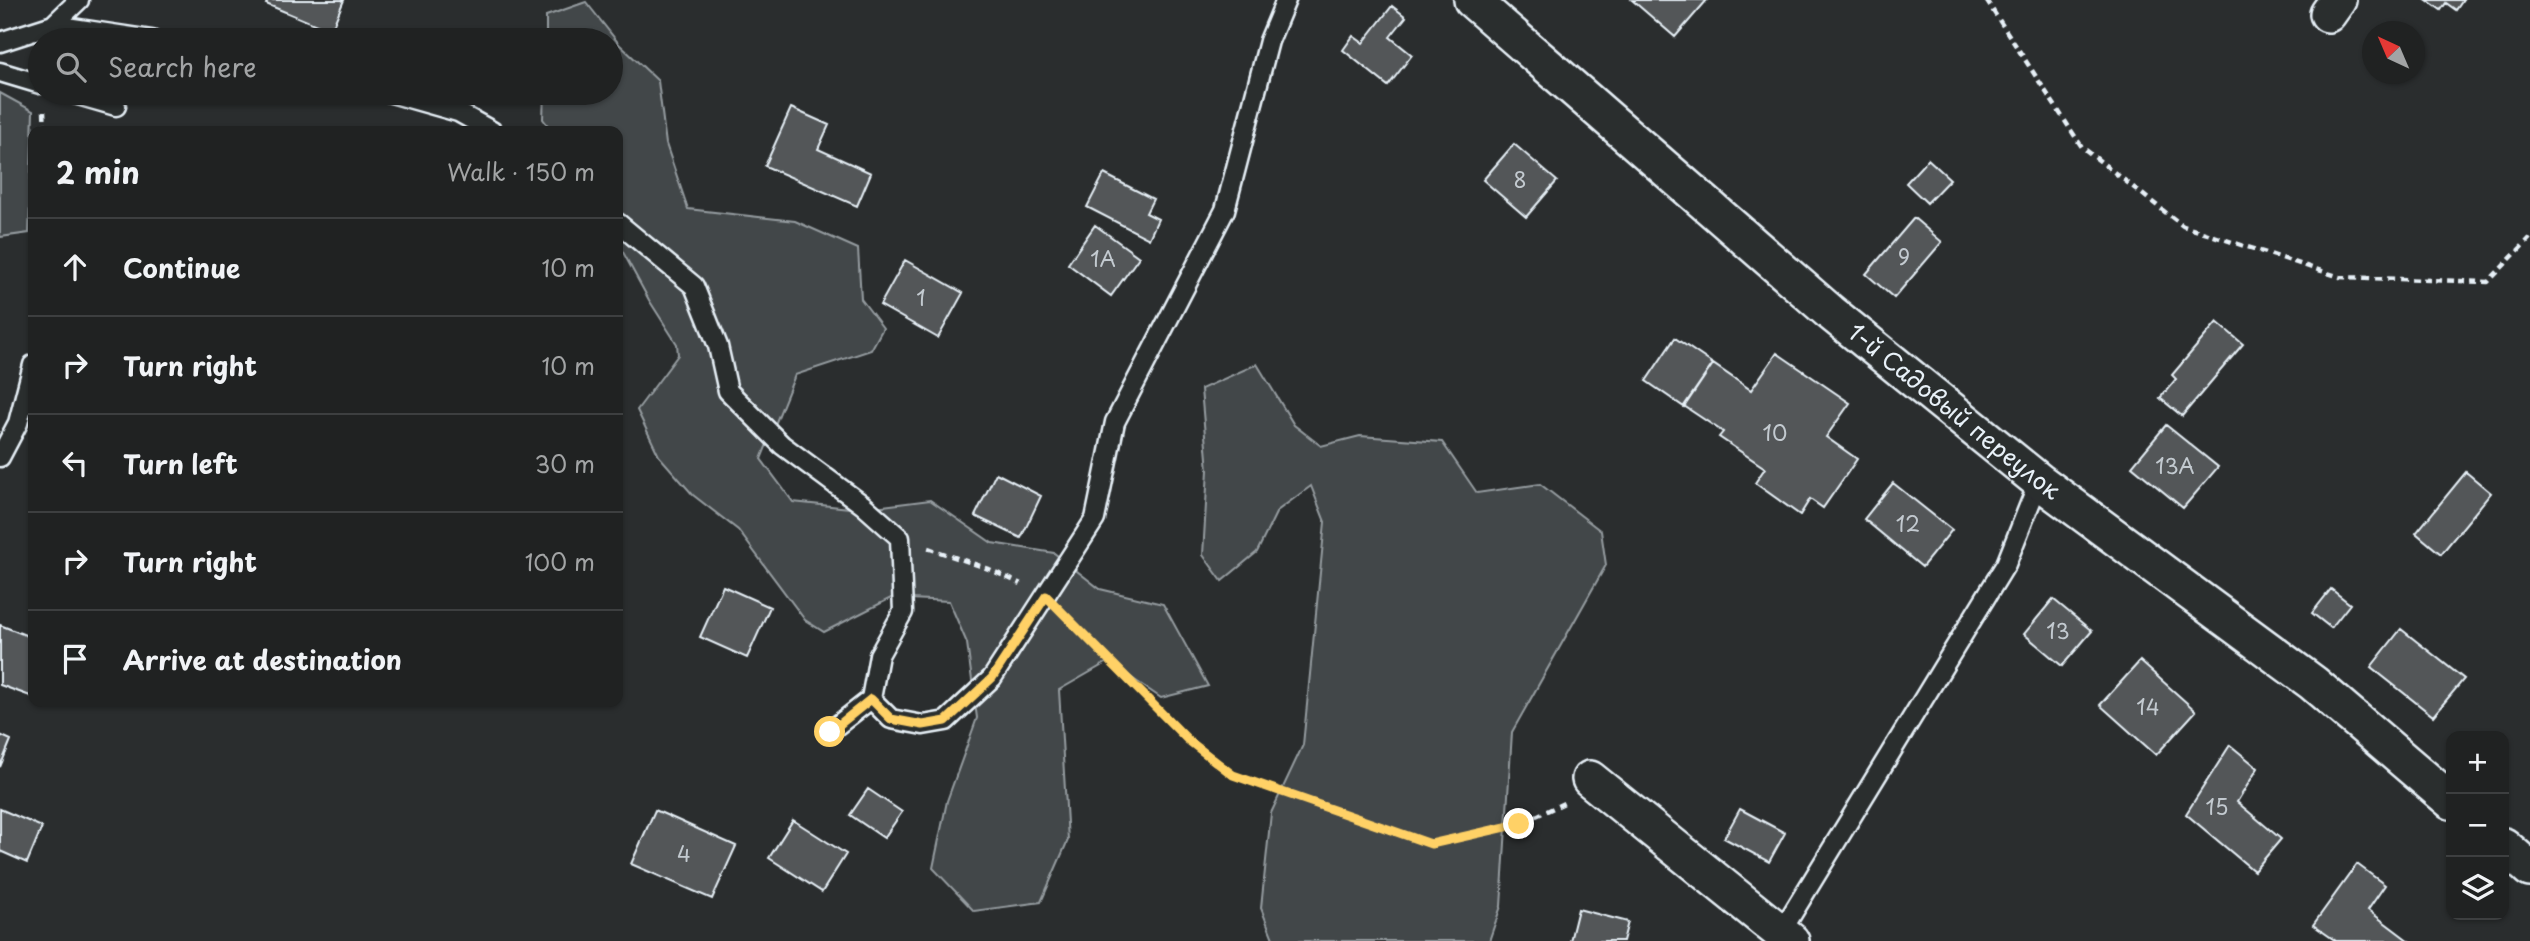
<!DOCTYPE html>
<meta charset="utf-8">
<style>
:root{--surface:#202222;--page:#2d2f2f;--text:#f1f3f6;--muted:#a2a4a5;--line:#3d3f40}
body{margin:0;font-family:"Playpen Sans",sans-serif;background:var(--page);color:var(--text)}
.controls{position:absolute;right:21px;bottom:21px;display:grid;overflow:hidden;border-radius:14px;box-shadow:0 2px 5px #0004}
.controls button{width:63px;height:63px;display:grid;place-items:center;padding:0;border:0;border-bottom:2px solid var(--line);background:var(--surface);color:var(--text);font:35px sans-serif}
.compass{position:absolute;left:2362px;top:21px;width:63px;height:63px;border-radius:50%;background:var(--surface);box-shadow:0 2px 5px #0004;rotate:316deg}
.stop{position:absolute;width:21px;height:21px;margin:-16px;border:5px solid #ffd166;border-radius:50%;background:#fff}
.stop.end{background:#ffd166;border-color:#fff;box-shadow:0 2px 7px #0008}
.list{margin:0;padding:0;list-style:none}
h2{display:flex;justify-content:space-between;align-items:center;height:91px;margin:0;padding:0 28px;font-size:30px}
h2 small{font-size:23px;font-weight:400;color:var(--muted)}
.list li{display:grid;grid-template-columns:46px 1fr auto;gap:21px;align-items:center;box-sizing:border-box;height:98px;padding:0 28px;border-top:2px solid var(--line)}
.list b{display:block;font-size:26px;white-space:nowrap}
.list em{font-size:23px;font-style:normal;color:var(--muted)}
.icon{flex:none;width:38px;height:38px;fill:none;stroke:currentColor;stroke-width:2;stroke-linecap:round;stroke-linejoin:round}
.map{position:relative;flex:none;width:2530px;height:941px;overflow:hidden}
.search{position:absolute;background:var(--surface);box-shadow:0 2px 5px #0004;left:28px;top:28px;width:595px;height:77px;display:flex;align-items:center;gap:18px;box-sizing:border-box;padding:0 24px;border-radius:38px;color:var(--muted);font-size:26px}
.panel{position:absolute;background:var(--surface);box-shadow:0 2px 5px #0004;left:28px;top:126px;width:595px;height:581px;border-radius:14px}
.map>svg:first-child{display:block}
</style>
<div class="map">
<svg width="2530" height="941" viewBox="0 0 2530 941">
<rect width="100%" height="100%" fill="#2a2d2e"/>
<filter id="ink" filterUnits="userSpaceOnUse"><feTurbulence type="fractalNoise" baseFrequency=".0143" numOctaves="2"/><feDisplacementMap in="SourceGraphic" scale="14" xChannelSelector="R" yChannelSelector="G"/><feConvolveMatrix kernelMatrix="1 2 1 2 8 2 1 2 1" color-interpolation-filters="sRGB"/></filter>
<g filter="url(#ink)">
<path fill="#424648" stroke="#959ca0" stroke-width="2" d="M586,2L620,45L658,81L666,144L688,209L795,221L858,249L861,299L883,328L871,350L795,375L761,459L793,502L859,509L930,500L992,543L1054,553L1100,589L1163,604L1208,686L1161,698L1108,662L1059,690L1068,840L1041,902L974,911L933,868L947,801L977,718L967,643L949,601L891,598L824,632L805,620L738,530L693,495L659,456L637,410L678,355L677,344L649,300L618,243V131H552L543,119L544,93H611V40H546V16Z
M0,93L33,111L29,233L0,237Z
M1257,364L1294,425L1321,446L1360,436L1442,442L1477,493L1540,484L1601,531L1606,565L1512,732L1501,906L1489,941H1274L1261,908L1271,813L1303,745L1325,522L1311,486L1277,511L1257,552L1222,581L1203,555L1208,470L1201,389Z"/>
<path fill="#535759" stroke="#e8f1f8" stroke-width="2" d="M268,0H344L331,31L266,4Z
M1632,0H1707L1675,37Z
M2427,0H2463L2456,10L2446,3L2441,10Z
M1392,6L1406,17L1390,37L1412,55L1388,86L1343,50L1353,36L1363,43Z
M791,108L829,125L818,149L871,173L857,206L765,166Z
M1514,144L1557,181L1526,217L1483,180Z
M1928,159L1950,179L1927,203L1906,183Z
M1104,174L1153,199L1146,213L1158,219L1149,239L1087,207Z
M1914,218L1942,242L1894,298L1866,274Z
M1095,225L1139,257L1111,296L1068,264Z
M905,260L963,293L938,338L880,305Z
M2217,322L2243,344L2182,416L2160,398L2176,379L2172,375Z
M1675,338L1713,364L1684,407L1646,381Z
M1777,353L1850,403L1826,437L1857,459L1823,508L1810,499L1800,515L1755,483L1765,468L1719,437L1723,432L1684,406L1713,364L1751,390Z
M2166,425L2218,467L2183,508L2132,466Z
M2466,472L2491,493L2441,554L2416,533Z
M996,473L1041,496L1021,538L975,516Z
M1893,483L1952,530L1922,567L1864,519Z
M723,586L770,607L747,658L700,637Z
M2331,589L2350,604L2331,628L2312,613Z
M2053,599L2092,631L2062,666L2024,634Z
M0,625L33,638V697L0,685Z
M2401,629L2464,679L2433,716L2371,667Z
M2140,661L2196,711L2156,755L2100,705Z
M0,735L11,740L0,767Z
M2230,745L2258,768L2237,802L2281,839L2254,871L2186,814Z
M868,789L902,812L884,838L850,815Z
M0,809L42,827L27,863L0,851Z
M1740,809L1785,833L1769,862L1724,838Z
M655,810L736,846L712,899L631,864Z
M793,820L846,854L822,892L769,858Z
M2357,864L2385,885L2368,910L2409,941H2336L2313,925Z
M1578,909L1628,922L1623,941H1570Z"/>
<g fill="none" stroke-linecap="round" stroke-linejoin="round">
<defs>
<path id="service" d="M53,25L152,40
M0,42L53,25L79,0
M0,72L40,84
M71,93L116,106
M391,93L458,112L492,131
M618,223L694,286L718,346L728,391L782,445L863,505L900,538L903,612L879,655L871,699
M0,457L18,423L33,365
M830,731L871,699L891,719L923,725L946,721L992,678L1095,519L1115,422L1225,210L1269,41L1286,0
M1781,932L2006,564L2039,481"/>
<g id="minor">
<path id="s1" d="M1472,0L1830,312L2039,481L2313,683L2451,801"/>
<path d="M2328,14L2338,0"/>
<path d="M1590,779L1791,941"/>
<path d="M2504,846L2530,869"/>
</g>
</defs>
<use href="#service" stroke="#e8f1f8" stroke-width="23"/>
<use href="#minor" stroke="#e8f1f8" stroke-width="40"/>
<path stroke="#e8f1f8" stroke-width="4.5" stroke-dasharray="7 5" stroke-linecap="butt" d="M1986,0L2082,147L2183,226L2340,277L2488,282L2530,238
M44,111L45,131
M928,548L989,569L1021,584
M1064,614L1188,740L1233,775L1431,844L1519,824L1564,803"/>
<use href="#service" stroke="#2a2d2e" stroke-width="18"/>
<use href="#minor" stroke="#2a2d2e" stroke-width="35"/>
</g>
</g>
<g fill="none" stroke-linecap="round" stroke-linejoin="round" filter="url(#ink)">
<path stroke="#ffd166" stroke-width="9" d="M830,732L871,699L891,719L923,725L946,721L992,678L1046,596L1188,740L1233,775L1431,844L1519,824"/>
</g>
<g text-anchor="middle" stroke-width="7" stroke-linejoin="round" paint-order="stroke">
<g font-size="21" fill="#c3cad0">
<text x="1520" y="188">8</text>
<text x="1904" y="265">9</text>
<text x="1103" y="267">1А</text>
<text x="921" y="306">1</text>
<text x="1775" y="441">10</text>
<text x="2175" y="474">13А</text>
<text x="1908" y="532">12</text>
<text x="2058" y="639">13</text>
<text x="2148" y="715">14</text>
<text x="2217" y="815">15</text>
<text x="684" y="862">4</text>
</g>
<g font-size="24" fill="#e8f1f8" stroke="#2a2d2e">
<text dy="8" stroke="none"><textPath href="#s1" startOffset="634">1-й Садовый переулок</textPath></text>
</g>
</g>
</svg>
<div class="controls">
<button>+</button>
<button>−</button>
<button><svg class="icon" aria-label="layers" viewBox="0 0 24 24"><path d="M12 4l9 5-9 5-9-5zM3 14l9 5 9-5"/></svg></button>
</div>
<svg class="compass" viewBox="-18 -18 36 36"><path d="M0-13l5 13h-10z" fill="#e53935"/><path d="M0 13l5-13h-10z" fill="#a2a4a5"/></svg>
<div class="stop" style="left:830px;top:732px"></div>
<div class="stop end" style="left:1519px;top:824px"></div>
<div class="search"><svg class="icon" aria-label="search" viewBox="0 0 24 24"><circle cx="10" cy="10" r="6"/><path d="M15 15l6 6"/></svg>Search here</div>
<section class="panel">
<h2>2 min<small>Walk · 150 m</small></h2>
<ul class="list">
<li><svg class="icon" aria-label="ahead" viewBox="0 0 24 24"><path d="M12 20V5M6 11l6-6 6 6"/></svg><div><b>Continue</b></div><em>10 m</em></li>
<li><svg class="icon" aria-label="right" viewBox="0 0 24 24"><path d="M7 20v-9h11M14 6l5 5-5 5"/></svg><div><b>Turn right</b></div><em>10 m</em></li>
<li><svg class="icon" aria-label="left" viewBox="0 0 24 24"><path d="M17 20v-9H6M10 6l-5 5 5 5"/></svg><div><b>Turn left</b></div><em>30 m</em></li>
<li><svg class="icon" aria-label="right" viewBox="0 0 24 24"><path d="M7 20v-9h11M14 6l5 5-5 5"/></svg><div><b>Turn right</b></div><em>100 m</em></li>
<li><svg class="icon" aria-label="arrive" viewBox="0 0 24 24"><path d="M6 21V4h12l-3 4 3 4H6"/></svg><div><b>Arrive at destination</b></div></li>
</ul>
</section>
</div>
